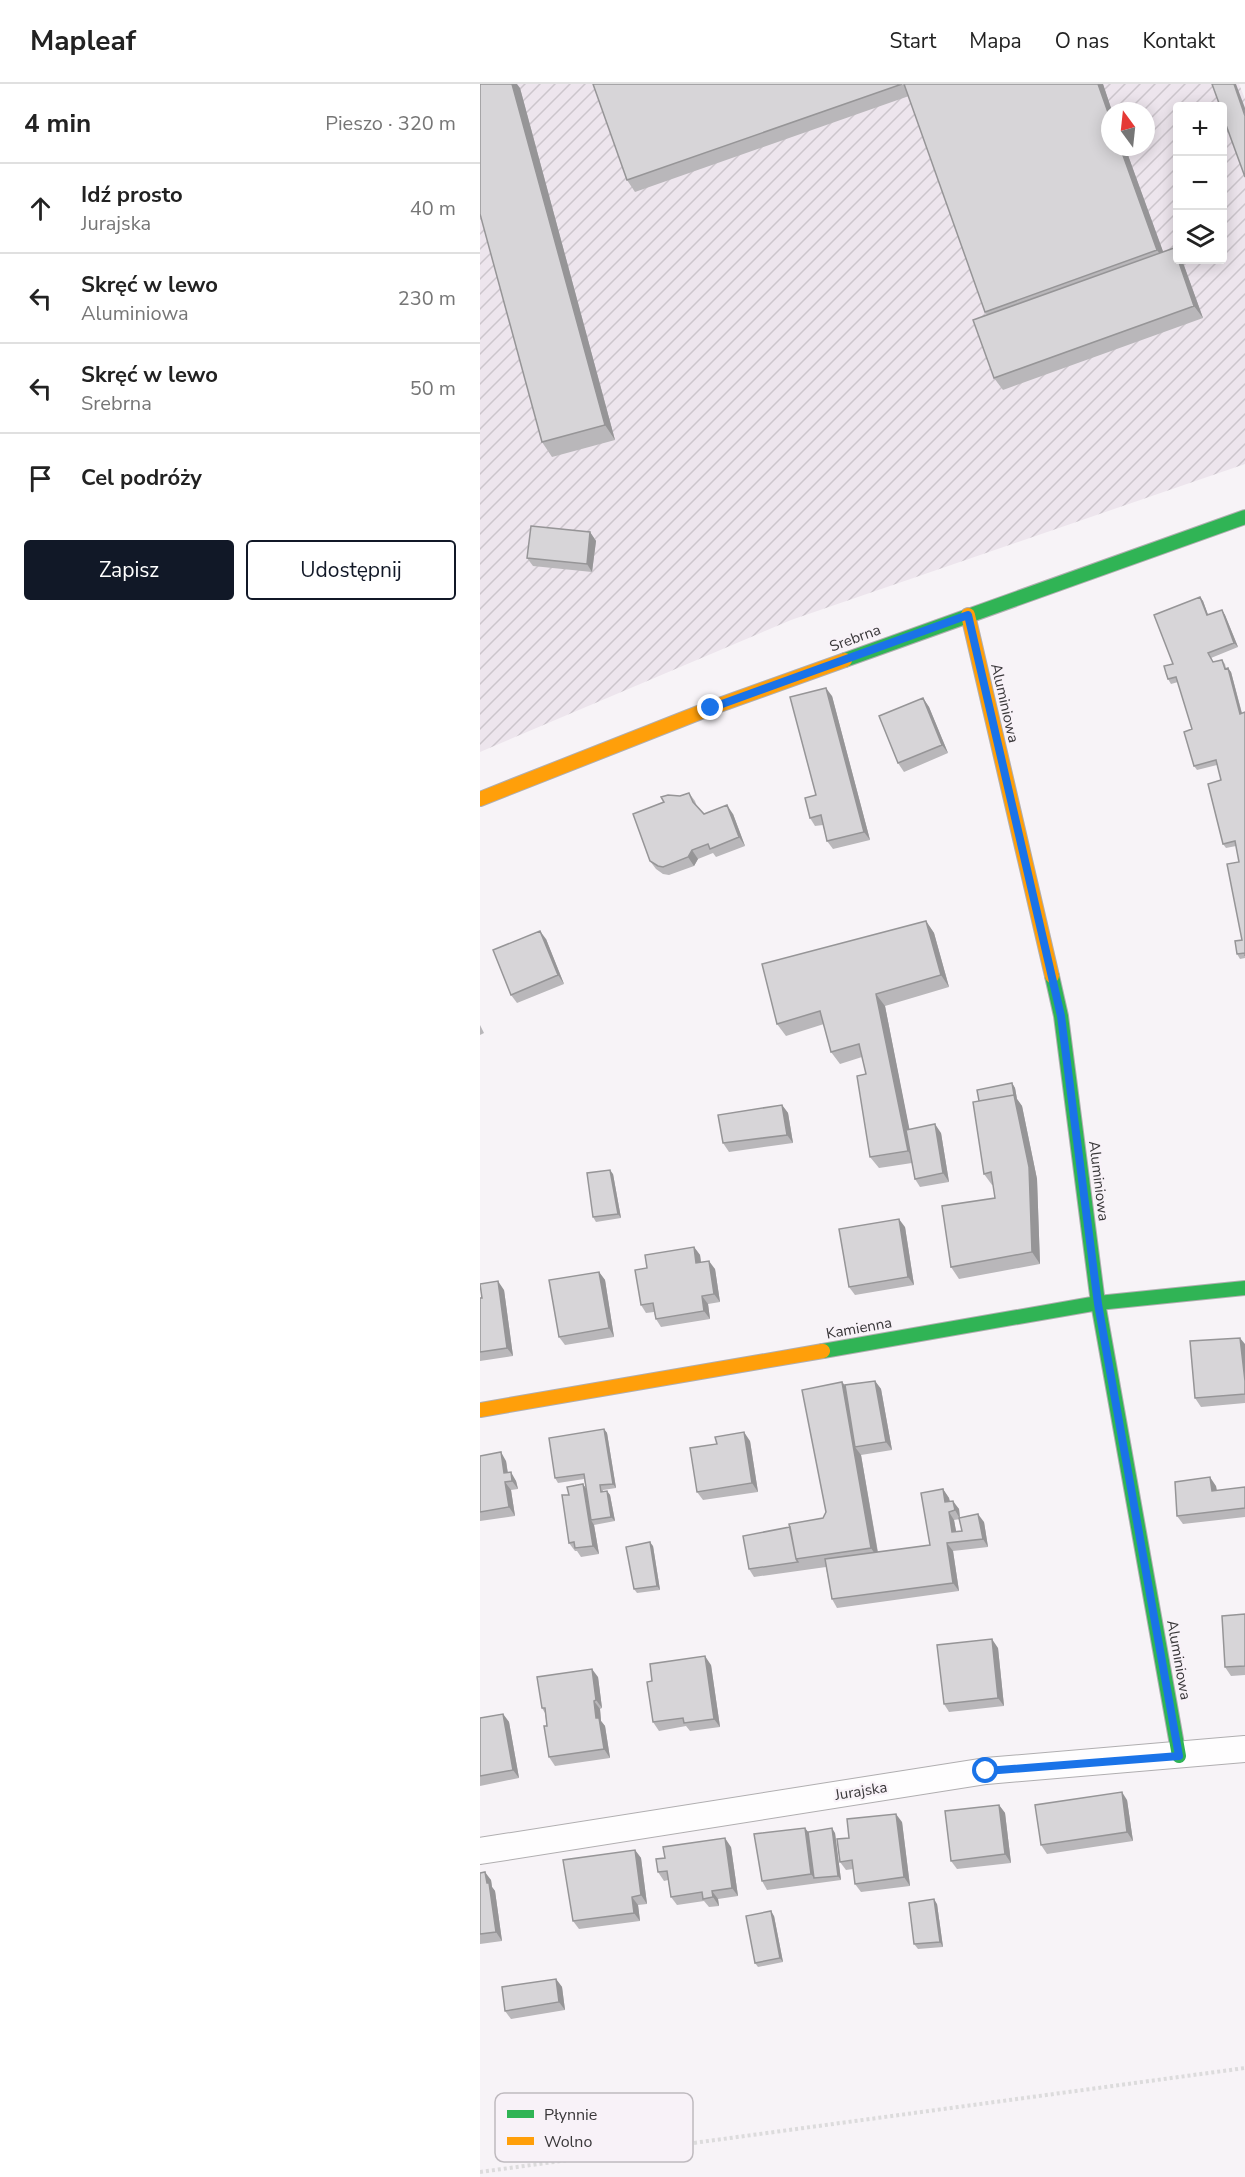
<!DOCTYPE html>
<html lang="pl">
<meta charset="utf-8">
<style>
:root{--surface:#fff;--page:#f2f2f2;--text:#222;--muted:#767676;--line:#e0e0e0;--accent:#111827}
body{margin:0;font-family:"Nunito Sans",sans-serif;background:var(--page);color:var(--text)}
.controls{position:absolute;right:18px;top:18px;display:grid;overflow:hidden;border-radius:6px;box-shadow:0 3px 15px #0003}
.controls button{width:54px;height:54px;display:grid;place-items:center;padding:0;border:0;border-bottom:2px solid var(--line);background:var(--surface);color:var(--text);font:30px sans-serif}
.compass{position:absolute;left:621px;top:18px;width:54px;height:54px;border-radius:50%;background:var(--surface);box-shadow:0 3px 15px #0003;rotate:345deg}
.stop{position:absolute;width:18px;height:18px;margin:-14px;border:4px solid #1a73e8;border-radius:50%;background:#fff}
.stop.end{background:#1a73e8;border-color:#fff;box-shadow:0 2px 6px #0008}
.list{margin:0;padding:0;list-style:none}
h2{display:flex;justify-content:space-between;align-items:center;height:78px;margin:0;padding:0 24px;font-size:26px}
h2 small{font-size:20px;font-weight:400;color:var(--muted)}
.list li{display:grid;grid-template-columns:39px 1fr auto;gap:18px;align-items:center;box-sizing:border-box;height:90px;padding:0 24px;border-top:2px solid var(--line)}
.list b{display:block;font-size:22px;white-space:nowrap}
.list p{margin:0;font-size:20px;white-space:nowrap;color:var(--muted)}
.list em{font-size:20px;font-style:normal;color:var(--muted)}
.actions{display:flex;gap:12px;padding:18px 24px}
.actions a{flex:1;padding:14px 0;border:2px solid var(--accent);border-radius:6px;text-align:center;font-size:21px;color:var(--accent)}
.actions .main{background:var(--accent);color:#fff}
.icon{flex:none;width:33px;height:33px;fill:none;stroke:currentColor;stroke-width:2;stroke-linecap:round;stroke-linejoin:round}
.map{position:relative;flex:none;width:765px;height:2093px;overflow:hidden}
header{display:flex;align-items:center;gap:36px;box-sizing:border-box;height:84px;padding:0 30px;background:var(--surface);border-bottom:2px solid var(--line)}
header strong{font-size:28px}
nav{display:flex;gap:33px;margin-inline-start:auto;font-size:21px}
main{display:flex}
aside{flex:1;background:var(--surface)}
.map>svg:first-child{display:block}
</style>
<header>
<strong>Mapleaf</strong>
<nav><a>Start</a><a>Mapa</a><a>O nas</a><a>Kontakt</a></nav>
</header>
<main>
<aside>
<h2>4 min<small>Pieszo · 320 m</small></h2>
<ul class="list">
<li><svg class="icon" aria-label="ahead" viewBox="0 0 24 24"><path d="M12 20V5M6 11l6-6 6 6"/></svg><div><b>Idź prosto</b><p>Jurajska</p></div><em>40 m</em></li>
<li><svg class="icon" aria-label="left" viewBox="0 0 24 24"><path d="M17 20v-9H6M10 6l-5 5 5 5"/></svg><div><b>Skręć w lewo</b><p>Aluminiowa</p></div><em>230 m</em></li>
<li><svg class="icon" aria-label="left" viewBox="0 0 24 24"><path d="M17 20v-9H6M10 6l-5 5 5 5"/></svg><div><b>Skręć w lewo</b><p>Srebrna</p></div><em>50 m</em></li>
<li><svg class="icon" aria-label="arrive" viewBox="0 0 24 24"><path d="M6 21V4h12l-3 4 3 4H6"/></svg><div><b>Cel podróży</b></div></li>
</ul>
<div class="actions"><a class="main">Zapisz</a><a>Udostępnij</a></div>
</aside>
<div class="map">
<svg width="765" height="2093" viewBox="0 0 765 2093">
<defs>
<pattern id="industrial-furrows" width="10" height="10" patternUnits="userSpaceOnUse" patternTransform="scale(1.5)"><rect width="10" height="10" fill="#ede5ed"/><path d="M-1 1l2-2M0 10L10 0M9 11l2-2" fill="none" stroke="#ccc5cc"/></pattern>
</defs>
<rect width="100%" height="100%" fill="#f7f3f7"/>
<path fill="url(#industrial-furrows)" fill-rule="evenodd" d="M0,0H759L765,15V380L311,536L0,668ZM698,22H742V176H698ZM630,27H666V63H630Z"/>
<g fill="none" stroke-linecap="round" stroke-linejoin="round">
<defs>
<path id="street" d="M0,1767L506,1687L765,1665"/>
<path id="fast" d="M365,576L765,433
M572,892L581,932L618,1219L699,1672
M343,1267L618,1219L765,1204"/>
<path id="slow" d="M488,531L572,892
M0,715L231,624L365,576
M0,1326L343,1267"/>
</defs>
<use href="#street" stroke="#b0aeb0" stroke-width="28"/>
<use href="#fast" stroke="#b0aeb0" stroke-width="16"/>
<use href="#slow" stroke="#b0aeb0" stroke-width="16"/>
<path stroke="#dcdbdc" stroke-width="4" stroke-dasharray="3 3" stroke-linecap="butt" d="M0,2088L765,1984"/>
<use href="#street" stroke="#fefdfe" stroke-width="26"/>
<use href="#fast" stroke="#30b455" stroke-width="14"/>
<use href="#slow" stroke="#ff9f0a" stroke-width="14"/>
</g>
<path fill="#b9b7ba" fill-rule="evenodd" d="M113,0H623L632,27H630V63H645L683,168L694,164L698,169V176H702L723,234L523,306L514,294L507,231L505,228L429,12L155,108L147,96Z
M40,4L135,356L72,373L62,358Z
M110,448L116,457L112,488L53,482L47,474Z
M720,513L723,517L728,531L742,526L745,531L758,563L731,574L733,578L742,576L745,580L746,584L751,588L762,629L765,874L760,875L757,870L762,856L759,778L756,762L746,764L743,760L741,696L737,681L717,686L714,682L712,645L698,598L691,600L688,595L693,580Z
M352,612L390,756L353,765L347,757L343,741L335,742L330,734L336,711Z
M443,614L449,623L468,669L424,688L418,679Z
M209,709L215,717L217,723L224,730H253L265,762L236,773L233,769L218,775L214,782L189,791L183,790L176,785L170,777L200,712Z
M446,837L454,849L469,903L405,922L429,1045L461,1049L469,1098L440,1103L435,1095L432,1079L399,1084L390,1073L386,990L382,973L360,980L351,968L344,940L306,952L297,940Z
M66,855L84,900L37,919L31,911Z
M0,941L4,949L0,951Z
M532,999L535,1004L537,1015L542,1022L557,1095L560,1180L479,1195L471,1183L515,1114L513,1101H512L504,1090L499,1017Z
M302,1021L308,1029L313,1059L249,1068L243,1059Z
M133,1090L141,1134L116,1138L113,1133Z
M425,1143L434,1201L375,1211L369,1203Z
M214,1163L220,1171L221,1178L235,1185L240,1218L228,1220L230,1235L181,1243L176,1235L174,1228L166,1229L161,1221L167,1184Z
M119,1188L125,1196L134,1253L85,1261L79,1253Z
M24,1206L33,1272L0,1277V1214Z
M765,1260V1319L721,1323L715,1314Z
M395,1297L401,1305L412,1366L381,1371L398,1468L450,1461L463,1405L469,1414L470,1417L479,1425L480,1434L504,1438L508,1463L473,1467L479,1507L357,1524L352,1515L346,1483L274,1493L269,1485L310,1443L343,1434L346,1428L362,1298L365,1301ZM480,1435L482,1447L476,1448L474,1436Z
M124,1345L127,1349L136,1404L123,1406V1407H127L130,1411L135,1437L114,1441L119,1470L101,1473L97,1467H95L89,1459V1411L103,1400L106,1405L104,1395L78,1399L75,1394Z
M270,1357L278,1408L223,1416L217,1408Z
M0,1372L26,1377L28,1389L36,1397L38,1405L31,1406L35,1432L0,1437Z
M736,1402L737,1407L765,1403V1433L703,1440L697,1432Z
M173,1462L180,1506L157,1509L154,1505Z
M765,1530V1591L751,1592L745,1583Z
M518,1564L524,1622L469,1628L464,1620Z
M231,1581L240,1643L210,1647L206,1642L179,1647L173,1638L172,1597Z
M118,1593L122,1624L120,1625L121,1637L125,1642L130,1674L75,1682L69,1673L67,1642L65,1629L62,1624Z
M23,1630L29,1638L39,1694L0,1702V1634Z
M647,1716L653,1757L567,1770L561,1761Z
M519,1721L525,1729L531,1779L477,1785L471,1777Z
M422,1738L430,1802L381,1808L375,1800L373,1785L366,1786L360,1778L369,1754Z
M325,1744L328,1748L355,1749L361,1796L287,1806L282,1797Z
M251,1763L258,1812L238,1815L239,1822L229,1823L224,1817L197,1821L191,1813L188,1796L184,1797L178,1788Z
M155,1766L161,1774L167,1820L158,1821L160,1837L99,1845L93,1837Z
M0,1789L11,1796L12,1803L15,1807L22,1857L0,1860Z
M457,1820L463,1863L438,1865L434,1860Z
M294,1832L303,1878L278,1883L275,1879Z
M76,1895L82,1903L85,1926L31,1935L25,1927Z"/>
<path fill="#969597" d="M32,0H37L40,4L135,356L125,341Z
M618,0H623L632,27H630V34Z
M754,0H756L765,24V32Z
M640,63H645L688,181L677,166Z
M698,176H702L723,234L714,222Z
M110,448L116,457L112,488L107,480Z
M720,513L723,517L730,536L727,531Z
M742,526L745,531L758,563L754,559Z
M748,584L751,588L763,634L760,630Z
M346,604L352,612L390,756L384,748Z
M443,614L449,623L468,669L462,661Z
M247,721L253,730L265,762L259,753Z
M212,766L218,775L214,782L208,773Z
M446,837L454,849L469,903L461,891Z
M60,847L66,855L84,900L78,891Z
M396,910L405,922L436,1078L428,1067Z
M532,999L535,1004L537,1015L542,1022L557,1095L560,1180L552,1168Z
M302,1021L308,1029L313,1059L307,1051Z
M455,1040L461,1049L469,1098L463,1089Z
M130,1086L133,1090L141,1134L138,1130Z
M419,1135L425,1143L434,1201L428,1193Z
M214,1163L220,1171L222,1187L216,1179Z
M229,1177L235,1185L240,1218L234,1210Z
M119,1188L125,1196L134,1253L129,1244Z
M18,1197L24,1206L33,1272L27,1264Z
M222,1212L228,1220L230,1235L224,1227Z
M760,1254L765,1260V1297Z
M395,1297L401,1305L412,1366L406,1358Z
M362,1298L371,1310L375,1363L381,1371L399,1476L391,1464Z
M124,1345L127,1349L136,1404L133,1400Z
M264,1348L270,1357L278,1408L272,1399Z
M21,1368L26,1377L29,1398L24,1389Z
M31,1388L36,1397L38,1405L32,1397Z
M730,1393L736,1402L738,1416L732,1407Z
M25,1398L31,1406L35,1432L29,1423Z
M103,1400L109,1409L111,1436L114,1441L119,1470L113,1462Z
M463,1405L469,1414L471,1426L465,1418Z
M127,1407L130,1411L135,1437L131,1433Z
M473,1417L479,1425L480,1435L475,1426Z
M469,1428L474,1436L478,1457L472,1448Z
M498,1430L504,1438L508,1463L503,1455Z
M170,1458L173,1462L180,1506L177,1502Z
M467,1459L473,1467L479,1507L473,1499Z
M512,1555L518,1564L524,1622L518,1614Z
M225,1572L231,1581L240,1643L234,1635Z
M112,1585L118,1593L122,1624L116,1616Z
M114,1617L120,1625L121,1637L125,1642L130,1674L124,1665L116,1634Z
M23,1630L29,1638L39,1694L33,1686Z
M642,1708L647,1716L653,1757L647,1748Z
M519,1721L525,1729L531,1779L525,1770Z
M416,1730L422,1738L430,1802L424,1793Z
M325,1744L331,1752L334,1794L331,1790Z
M352,1744L355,1749L361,1796L358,1792Z
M245,1754L251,1763L258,1812L252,1804Z
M155,1766L161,1774L167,1820L161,1811Z
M5,1788L11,1796L12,1803L15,1807L22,1857L16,1848Z
M232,1807L238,1815L239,1822L233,1813Z
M152,1813L158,1821L160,1837L154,1829Z
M454,1815L457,1820L463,1863L460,1858Z
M291,1827L294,1832L303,1878L300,1874Z
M76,1895L82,1903L85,1926L79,1918Z"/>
<path fill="#d7d5d8" stroke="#969597" stroke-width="1.5" d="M0,0H32L125,341L62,358L0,130Z
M113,0H422L147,96Z
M424,0H618L630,34V63H640L677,166L505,228Z
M732,0H754L765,32V93L742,30V22H740Z
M694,164L714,222L514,294L493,236Z
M51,442L110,448L107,480L47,474Z
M720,513L727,531L742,526L754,559L728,569L733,578L742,576L745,585L748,584L760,630L765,628V872V869L757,870L755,857L762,856L747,780L759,778L755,757L743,760L728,700L741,696L736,676L714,682L704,648L712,645L696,593L688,595L686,589L684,582L693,580L674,531Z
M346,604L384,748L347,757L341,731L330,734L325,714L336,711L310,613Z
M443,614L462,661L418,679L399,632Z
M209,709L213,718L224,730L247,721L259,753L230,765L228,760L212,766L208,773L183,783L178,782L170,777L153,730L184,718L181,713L188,711L200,712Z
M446,837L461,891L396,910L428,1067L390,1073L377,992L386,990L379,960L351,968L340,927L297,940L282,880Z
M60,847L78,891L31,911L13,866Z
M532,999L534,1011L499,1017L497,1006Z
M534,1011L549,1083L552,1168L471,1183L462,1122L515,1114L511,1088L504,1090L493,1018Z
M302,1021L307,1051L243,1059L238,1031Z
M455,1040L463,1089L435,1095L426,1046Z
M130,1086L138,1130L113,1133L107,1089Z
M419,1135L428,1193L369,1203L359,1145Z
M214,1163L216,1179L229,1177L234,1210L222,1212L224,1227L176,1235L173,1219L161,1221L155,1186L167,1184L165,1171Z
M119,1188L129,1244L79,1253L69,1196Z
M18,1197L27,1264L0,1268V1214H2L0,1200Z
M760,1254L765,1297V1310L715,1314L710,1257Z
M395,1297L406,1358L375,1363L365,1301Z
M362,1298L391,1464L316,1475L309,1440L343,1434L346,1428L322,1306Z
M124,1345L133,1400L120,1401L121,1408L127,1407L131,1433L111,1436L104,1390L75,1394L69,1354Z
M264,1348L272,1399L217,1408L210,1364L237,1360L235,1353Z
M21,1368L24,1389L31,1388L32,1397L25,1398L29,1423L0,1428V1372Z
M730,1393L732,1407L765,1403V1424L697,1432L695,1398Z
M103,1400L113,1462L95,1464L94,1458L89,1459L82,1411H89L87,1403Z
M463,1405L465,1418L473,1417L475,1426L469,1428L472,1448L482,1447L479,1434L498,1430L503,1455L467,1459L473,1499L352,1515L345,1475L450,1461L441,1409Z
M310,1443L316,1475L318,1478L269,1485L263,1452Z
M170,1458L177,1502L154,1505L146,1463Z
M765,1530V1582L745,1583L742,1532Z
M512,1555L518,1614L464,1620L457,1561Z
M225,1572L234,1635L204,1639L203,1634L173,1638L167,1598L172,1597L170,1580Z
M112,1585L116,1616L114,1617L116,1634H119L124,1665L69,1673L64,1642H67L65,1624H62L57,1593Z
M23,1630L33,1686L0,1692V1634Z
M642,1708L647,1748L561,1761L555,1721Z
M519,1721L525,1770L471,1777L465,1727Z
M416,1730L424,1793L375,1800L372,1776L360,1778L357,1755L369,1754L367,1735Z
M325,1744L331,1790L282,1797L274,1750Z
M352,1744L358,1792L334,1794L328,1748Z
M245,1754L252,1804L232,1807L233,1813L223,1815L222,1808L191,1813L187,1787L178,1788L176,1775L185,1774L183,1763Z
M155,1766L161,1811L152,1813L154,1829L93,1837L83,1776Z
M5,1788L7,1799H9L16,1848L0,1850V1789Z
M454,1815L460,1858L434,1860L429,1819Z
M291,1827L300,1874L275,1879L266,1832Z
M76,1895L79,1918L25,1927L22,1903Z"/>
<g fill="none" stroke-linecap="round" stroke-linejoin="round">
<path stroke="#1a73e8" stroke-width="8" d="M231,624L488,531L581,932L618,1220L699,1672L506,1687"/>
</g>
<g text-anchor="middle" stroke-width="4.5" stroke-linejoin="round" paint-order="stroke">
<g font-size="15" fill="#393739" stroke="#f8f2f8">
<text transform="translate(375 554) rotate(-20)" y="5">Srebrna</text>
<text transform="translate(525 619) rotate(77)" y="5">Aluminiowa</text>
<text transform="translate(619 1097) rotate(83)" y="5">Aluminiowa</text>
<text transform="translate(379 1244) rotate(-10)" y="5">Kamienna</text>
<text transform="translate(699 1576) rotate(80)" y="5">Aluminiowa</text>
<text transform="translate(381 1707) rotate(-9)" y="5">Jurajska</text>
</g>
</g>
<rect x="15" y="2009" width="198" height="69" rx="9" fill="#f8f2f8" stroke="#bfbabf" stroke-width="1.5"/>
<rect x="27" y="2026" width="27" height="8" fill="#30b455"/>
<rect x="27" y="2053" width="27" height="8" fill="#ff9f0a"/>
<g font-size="16" fill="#393739">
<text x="64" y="2036">Płynnie</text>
<text x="64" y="2063">Wolno</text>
</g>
</svg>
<div class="controls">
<button>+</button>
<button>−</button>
<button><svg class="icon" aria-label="layers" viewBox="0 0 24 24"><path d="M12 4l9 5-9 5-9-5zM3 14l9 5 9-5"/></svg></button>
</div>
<svg class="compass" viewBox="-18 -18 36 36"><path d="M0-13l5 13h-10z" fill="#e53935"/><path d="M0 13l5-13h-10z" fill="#767676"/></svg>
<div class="stop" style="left:506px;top:1687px"></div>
<div class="stop end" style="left:231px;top:624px"></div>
</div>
</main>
